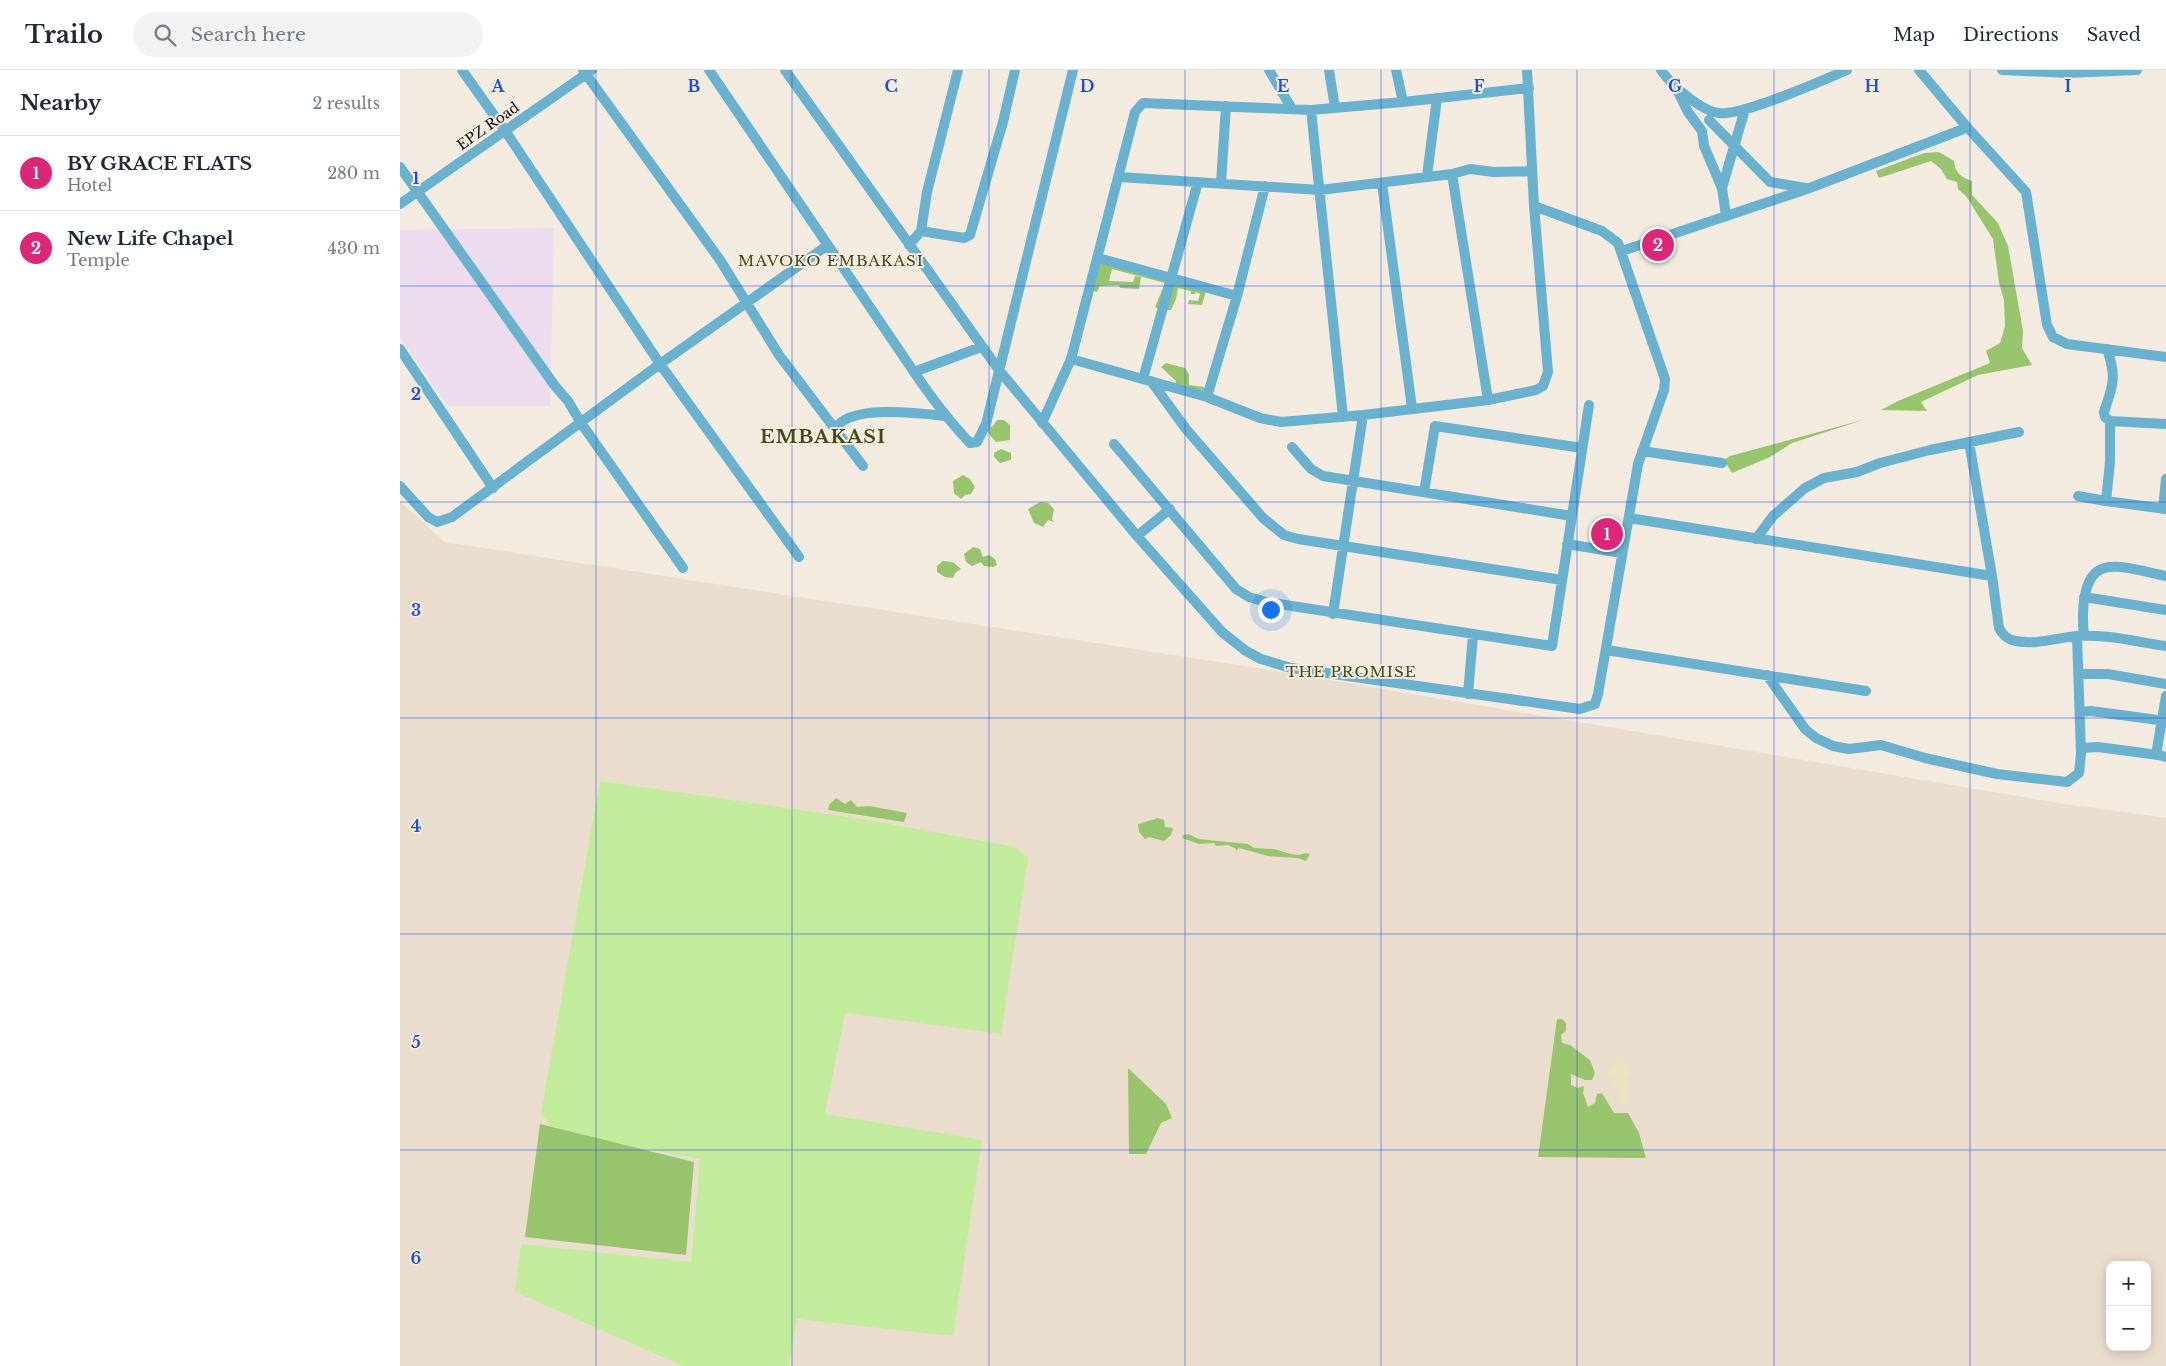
<!DOCTYPE html>
<meta charset="utf-8">
<style>
:root{--surface:#fff;--page:#f2f2f3;--text:#1f2937;--muted:#747a83;--line:#e0e1e3;--accent:#db2777}
body{margin:0;font-family:"Libre Baskerville",serif;background:var(--page);color:var(--text)}
.controls{position:absolute;right:15px;bottom:15px;display:grid;overflow:hidden;border-radius:10px;box-shadow:0 2px 12px #0003}
.controls button{width:45px;height:45px;display:grid;place-items:center;padding:0;border:0;border-bottom:1px solid var(--line);background:var(--surface);color:var(--text);font:25px sans-serif}
.you{position:absolute;left:870px;top:539px;width:18px;height:18px;margin:-12px;border:4px solid #fff;border-radius:50%;background:#1a73e8;box-shadow:0 0 0 8px #1a73e833}
.badge{display:grid;place-items:center;width:32px;height:32px;border-radius:50%;background:var(--accent);color:#fff;font-size:16px;font-weight:700}
.pin{position:absolute;translate:-50% -50%;border:2px solid #fff;box-shadow:0 1px 5px #0006}
.list{margin:0;padding:0;list-style:none}
h2{display:flex;justify-content:space-between;align-items:center;height:65px;margin:0;padding:0 20px;font-size:21px}
h2 small{font-size:16px;font-weight:400;color:var(--muted)}
.list li{display:grid;grid-template-columns:32px 1fr auto;gap:15px;align-items:center;box-sizing:border-box;height:75px;padding:0 20px;border-top:1px solid var(--line)}
.list b{display:block;font-size:19px;white-space:nowrap}
.list p{margin:0;font-size:16px;white-space:nowrap;color:var(--muted)}
.list em{font-size:16px;font-style:normal;color:var(--muted)}
.icon{flex:none;width:28px;height:28px;fill:none;stroke:currentColor;stroke-width:2;stroke-linecap:round;stroke-linejoin:round}
.map{position:relative;flex:none;width:1766px;height:1296px;overflow:hidden}
header{display:flex;align-items:center;gap:30px;box-sizing:border-box;height:70px;padding:0 25px;background:var(--surface);border-bottom:1px solid var(--line)}
header strong{font-size:24px}
nav{display:flex;gap:28px;margin-inline-start:auto;font-size:18px}
.search{width:350px;height:45px;background:var(--page);display:flex;align-items:center;gap:12px;box-sizing:border-box;padding:0 18px;border-radius:28px;color:var(--muted);font-size:19px}
main{display:flex}
aside{flex:1;background:var(--surface)}
.map>svg:first-child{display:block}
</style>
<header>
<strong>Trailo</strong>
<div class="search"><svg class="icon" aria-label="search" viewBox="0 0 24 24"><circle cx="10" cy="10" r="6"/><path d="M15 15l6 6"/></svg>Search here</div>
<nav><a>Map</a><a>Directions</a><a>Saved</a></nav>
</header>
<main>
<aside>
<h2>Nearby<small>2 results</small></h2>
<ul class="list">
<li><span class="badge">1</span><div><b>BY GRACE FLATS</b><p>Hotel</p></div><em>280 m</em></li>
<li><span class="badge">2</span><div><b>New Life Chapel</b><p>Temple</p></div><em>430 m</em></li>
</ul>
</aside>
<div class="map">
<svg width="1766" height="1296" viewBox="0 0 1766 1296">
<rect width="100%" height="100%" fill="#f3ebe0"/>
<path fill="#ecdcee" d="M154,158L150,336H48L0,268V160Z"/>
<path fill="#ebddcd" fill-rule="evenodd" d="M0,431L45,472L870,600L1665,734L1766,748V1296H0ZM1710,1195H1747V1277H1710Z"/>
<path fill="#c2ec9b" d="M200,711L468,750L615,777L628,788L601,964L445,943L425,1044L582,1070L553,1266L397,1249L389,1296H283L115,1222L121,1174L291,1192L300,1089L154,1062L141,1043Z"/>
<path fill="#98c46d" d="M1539,82L1554,91C1555,103 1561,107 1572,111V125L1598,153L1608,176L1623,261L1622,278L1632,295L1578,305L1521,332L1527,341L1481,340L1498,331L1590,293L1586,281L1600,273L1605,256L1604,230L1599,213L1593,169L1566,126L1558,119L1557,112L1547,109L1541,99L1531,91L1479,108L1476,101L1524,83Z
M701,193L767,211L760,240L755,237L765,213L712,199L709,211L733,212L735,206L741,207L739,219L720,218L719,215L700,216L697,222L693,221Z
M773,213L806,221L802,235L788,234L789,230L798,231L800,224L796,222L795,224H791V221L778,218L776,229L771,240H766Z
M766,293L785,298L789,304V315L804,317V321L775,316L776,311L761,297Z
M1466,349L1392,373L1370,387L1332,403L1324,390L1330,386Z
M597,350H604L610,355V370L596,372L588,363L589,357L593,356Z
M601,379L611,383V390L600,393L594,387V383Z
M563,405L570,409L575,417L571,424L565,425L561,429L554,423L553,411Z
M640,432L648,433L654,439L652,449L654,452L648,450L643,457L634,453L628,439Z
M573,477L580,479L583,487L589,485L595,489L597,495L593,497L584,496L581,492L572,496L566,492L564,484Z
M543,491L553,492L561,499L555,503L553,508L545,507L537,502V496Z
M436,728L445,734L451,730L457,737L469,736L507,743L504,752L428,740L429,735Z
M758,748L764,750L765,757L773,758L771,765L764,771L749,767L745,769L739,762L738,754Z
M789,764L798,769L848,774L854,778L874,779L891,784L898,785L906,783L910,784L906,791L898,788L868,786L839,778L836,781V779L828,775L816,776L814,773L799,774L782,768L783,765Z
M1157,949H1162L1166,953V961L1161,965L1162,973L1170,975L1190,990L1195,1003L1192,1010H1185L1171,1004V1015L1178,1018L1184,1016L1183,1023L1188,1037L1195,1033L1197,1024L1202,1023L1214,1043H1228L1239,1063L1246,1088L1138,1087Z
M728,998L766,1034L772,1048L761,1053L746,1084H729Z
M140,1054L294,1092L286,1185L125,1167Z"/>
<path fill="#ece2bd" d="M1219,989L1231,995L1228,999L1229,1004L1224,1009L1226,1013L1224,1019L1228,1029L1226,1036L1222,1033H1216C1223,1027 1220,1025 1220,1017L1213,1014L1214,1009L1217,1007L1209,1003L1211,997Z"/>
<g fill="none" stroke-linecap="round" stroke-linejoin="round">
<path stroke="#69b1ce" stroke-width="10" d="M62,0L106,62L260,294L399,487
M183,0L320,190L379,285L463,396
M309,0L514,302L581,277
M385,0L599,300L737,466L822,562L846,581L861,589L891,598L1180,639L1195,634L1198,624L1238,394L1264,320L1265,309L1218,173L1202,161L1134,136L1127,0
M869,0L892,39
M929,0L935,38
M996,0L1003,32
M1261,0C1271,15 1301,41 1319,43C1341,47 1423,10 1447,0
M1602,0L1668,3L1737,0
M1276,18L1288,42L1302,61L1304,76L1322,118
M911,40L943,347
M1309,50L1370,112L1406,118
M1566,56L1626,122L1647,255L1653,267L1667,274L1766,287
M0,97L155,316L168,331L181,353L283,498
M1052,104L1088,330
M1027,106L1037,28
M719,107L920,120L1052,104L1070,99L1094,102L1132,101
M821,113L826,36
M982,113L1012,338
M0,134L192,0
M1326,146L1322,118L1345,39
M521,161L564,168L570,165L603,52L615,0
M509,175L521,161L527,122L558,0
M1222,181L1407,119L1561,60L1566,56L1519,0
M698,188L837,226L865,116
M0,279L93,418
M1707,279C1717,308 1713,315 1704,342L1705,347L1710,351V392L1706,431L1766,439
M671,289L807,327L860,348L881,352L963,345L1088,330L1136,320L1143,316L1148,302L1134,136
M514,302C531,327 549,351 570,373L577,372L586,354L673,0
M743,309L798,112
M751,311L786,359L863,448L884,465L898,469L1162,510
M807,327L837,226
M1710,351L1766,354
M642,353L671,289L735,42L743,33L911,40L1003,32L1129,18
M435,359C449,334 519,343 545,346
M1569,372L1592,506
M714,374L836,519L849,527L866,532L1152,576L1189,335
M892,377L911,399L923,406L1172,446
M1242,381L1322,393
M0,416L28,447L37,452L52,447L260,294L428,175
M1024,422L1035,356L1182,378
M1678,426L1706,431
M1763,439L1766,409
M1229,448L1592,506L1599,558C1602,564 1608,570 1616,571C1637,575 1656,568 1677,566C1707,564 1737,572 1766,576
M737,466L770,439
M1356,469L1373,446L1405,418L1424,408L1457,402L1480,393L1530,380L1619,362
M1167,474L1222,483
M1684,527L1766,540
M933,544L963,345
M1684,566C1682,546 1680,500 1709,497C1727,495 1748,503 1766,506
M1206,580L1466,621
M1679,604H1708L1766,614
M1367,605L1405,659L1416,668L1433,676L1449,679L1481,675L1525,688L1597,704L1667,712L1679,703L1681,684L1677,566
M1068,624L1073,565
M1766,626L1757,679L1758,685L1766,687
M1680,642L1691,641L1766,651
M1681,678L1698,677L1758,685"/>
</g>
<path fill="none" stroke="#1d4ed8" stroke-width="1" stroke-opacity="0.55" d="M196,0V1296M392,0V1296M589,0V1296M785,0V1296M981,0V1296M1177,0V1296M1374,0V1296M1570,0V1296M0,216H1766M0,432H1766M0,648H1766M0,864H1766M0,1080H1766"/>
<g text-anchor="middle" stroke-width="4" stroke-linejoin="round" paint-order="stroke">
<g font-size="14" fill="#12100c" stroke="#f3ebe0">
<text transform="translate(88 56) rotate(-35)" y="5">EPZ Road</text>
</g>
<g font-size="15" letter-spacing="1" fill="#404c13" stroke="#f3ebe0">
<text x="431" y="196">MAVOKO EMBAKASI</text>
<text x="951" y="607">THE PROMISE</text>
</g>
<g font-size="19" font-weight="bold" letter-spacing="1" fill="#404c13" stroke="#f3ebe0">
<text x="423" y="373">EMBAKASI</text>
</g>
</g>
<g font-size="16" text-anchor="middle" font-weight="bold" fill="#1d4ed8" stroke="#f3ebe0" stroke-width="4" stroke-linejoin="round" paint-order="stroke">
<text x="98" y="22">A</text>
<text x="294" y="22">B</text>
<text x="491" y="22">C</text>
<text x="687" y="22">D</text>
<text x="883" y="22">E</text>
<text x="1079" y="22">F</text>
<text x="1275" y="22">G</text>
<text x="1472" y="22">H</text>
<text x="1668" y="22">I</text>
<text x="16" y="114">1</text>
<text x="16" y="330">2</text>
<text x="16" y="546">3</text>
<text x="16" y="762">4</text>
<text x="16" y="978">5</text>
<text x="16" y="1194">6</text>
</g>
</svg>
<div class="controls">
<button>+</button>
<button>−</button>
</div>
<div class="you"></div>
<div class="pin badge" style="left:1207px;top:464px">1</div>
<div class="pin badge" style="left:1258px;top:175px">2</div>
</div>
</main>
